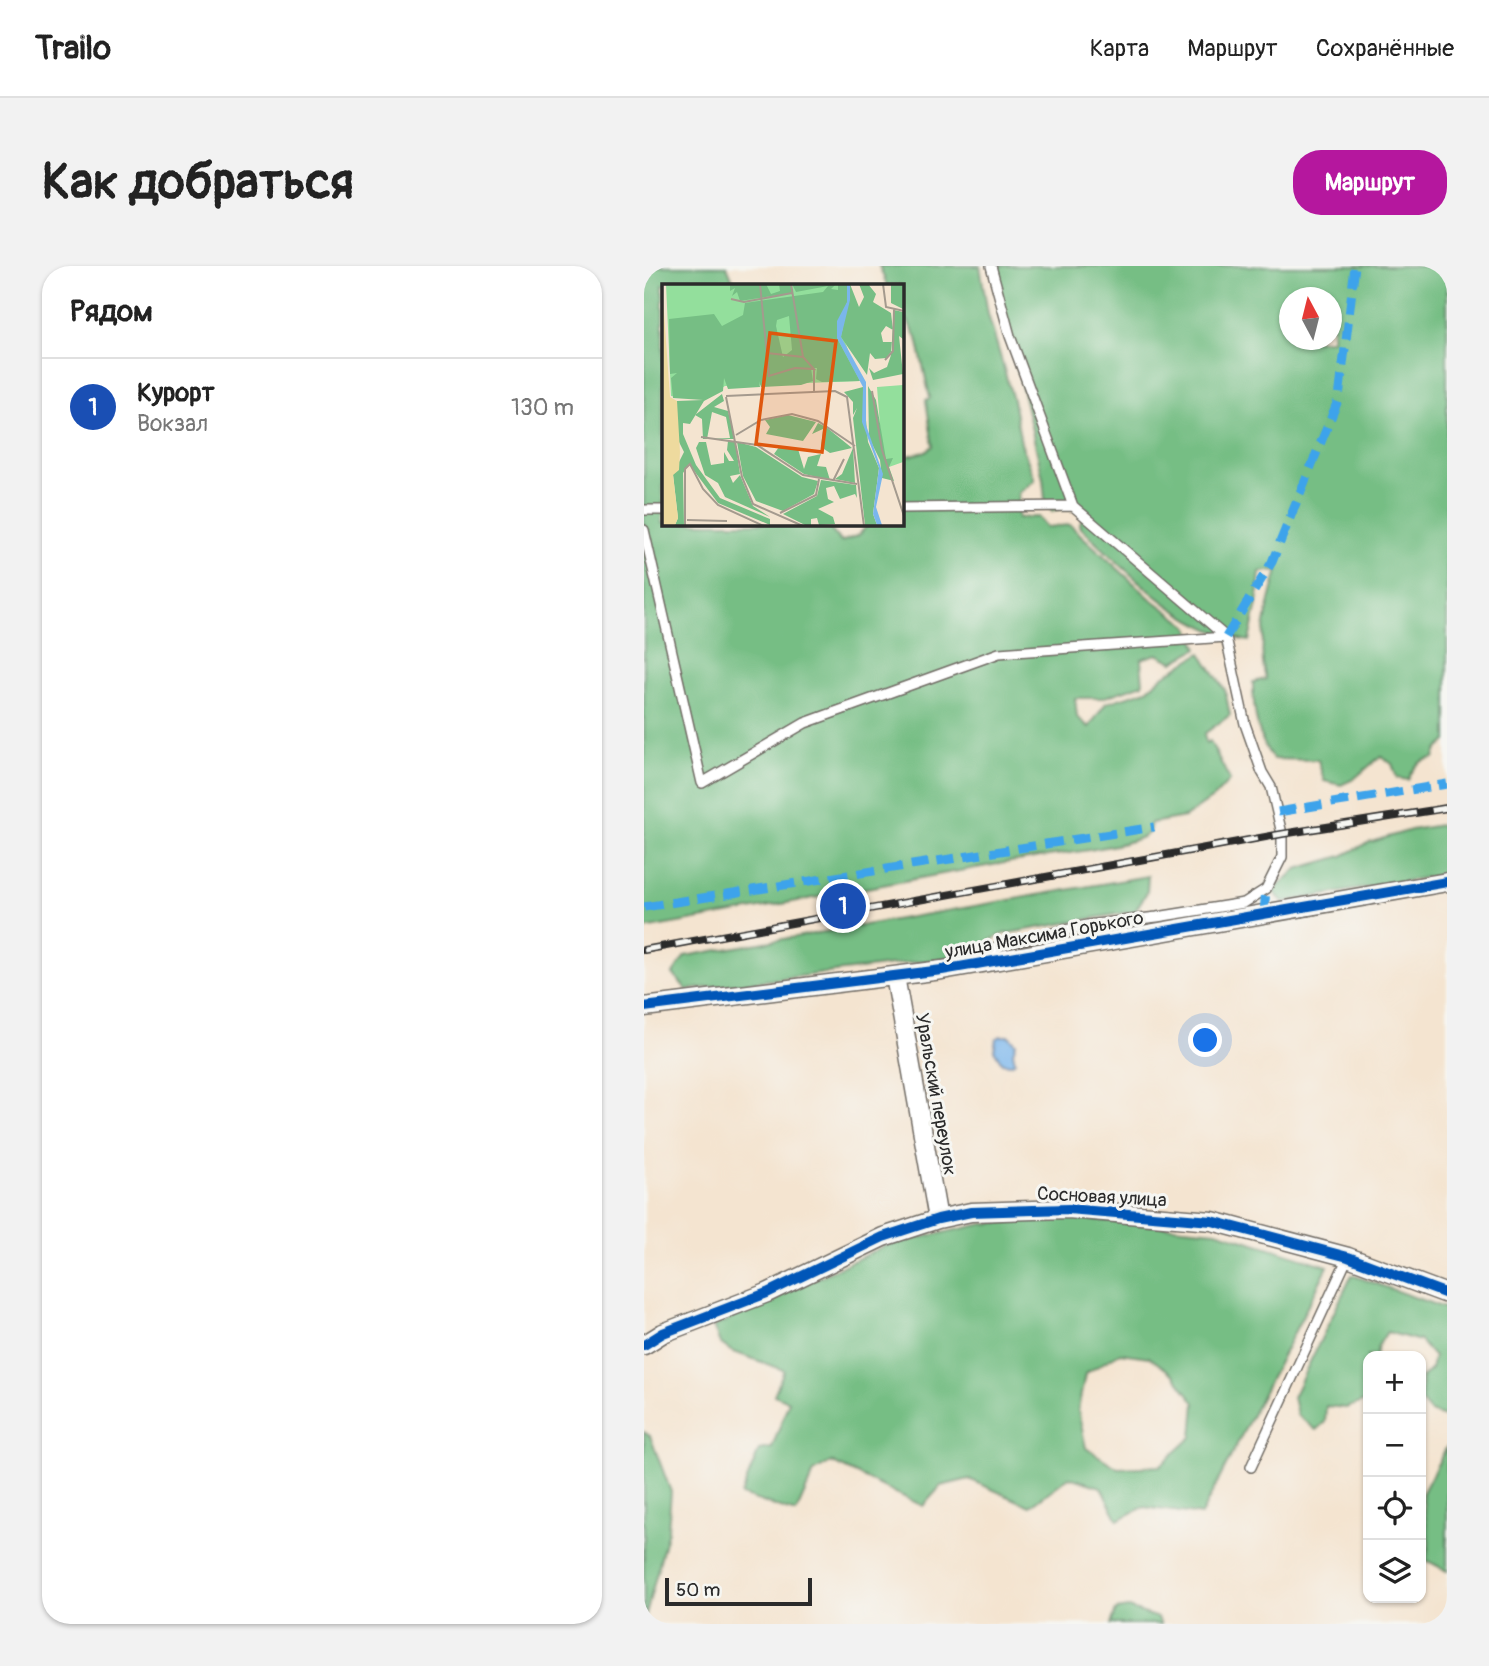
<!DOCTYPE html>
<html lang="ru">
<meta charset="utf-8">
<style>
:root{--surface:#fff;--page:#f2f2f2;--text:#222;--muted:#767676;--line:#e0e0e0;--accent:#b5179e}
body{margin:0;font-family:Pangolin,sans-serif;background:var(--page);color:var(--text)}
.controls{position:absolute;right:21px;bottom:21px;display:grid;overflow:hidden;border-radius:14px;box-shadow:0 2px 5px #0004}
.controls button{width:63px;height:63px;display:grid;place-items:center;padding:0;border:0;border-bottom:2px solid var(--line);background:var(--surface);color:var(--text);font:35px sans-serif}
.compass{position:absolute;left:635px;top:21px;width:63px;height:63px;border-radius:50%;background:var(--surface);box-shadow:0 2px 5px #0004;rotate:353deg}
.scale{position:absolute;left:21px;bottom:18px;width:147px;box-sizing:border-box;padding-left:7px;border:4px solid #2b2b2b;border-top:0;font-size:19px;line-height:24px;white-space:nowrap;color:#2b2b2b;-webkit-text-stroke:5px #f6f6f2;paint-order:stroke}
.you{position:absolute;left:562px;top:775px;width:24px;height:24px;margin:-18px;border:5px solid #fff;border-radius:50%;background:#1a73e8;box-shadow:0 0 0 10px #1a73e833}
.badge{display:grid;place-items:center;width:46px;height:46px;border-radius:50%;background:var(--accent);color:#fff;font-size:23px;font-weight:700}
.pin{position:absolute;translate:-50% -50%;border:4px solid #fff;box-shadow:0 2px 7px #0006}
.list{margin:0;padding:0;list-style:none}
h2{display:flex;justify-content:space-between;align-items:center;height:91px;margin:0;padding:0 28px;font-size:30px}
h2 small{font-size:23px;font-weight:400;color:var(--muted)}
.list li{display:grid;grid-template-columns:46px 1fr auto;gap:21px;align-items:center;box-sizing:border-box;height:98px;padding:0 28px;border-top:2px solid var(--line)}
.list b{display:block;font-size:26px;white-space:nowrap}
.list p{margin:0;font-size:23px;white-space:nowrap;color:var(--muted)}
.list em{font-size:23px;font-style:normal;color:var(--muted)}
.icon{flex:none;width:38px;height:38px;fill:none;stroke:currentColor;stroke-width:2;stroke-linecap:round;stroke-linejoin:round}
.map{position:relative;flex:none;width:803px;height:1358px;overflow:hidden;border-radius:28px}
header{display:flex;align-items:center;gap:42px;box-sizing:border-box;height:98px;padding:0 35px;background:var(--surface);border-bottom:2px solid var(--line)}
header strong{font-size:33px}
nav{display:flex;gap:38px;margin-inline-start:auto;font-size:24px}
.intro{display:flex;align-items:center;justify-content:space-between;box-sizing:border-box;height:168px;padding:0 42px}
h1{margin:0;font-size:49px}
.button{padding:18px 32px;border-radius:28px;background:var(--accent);color:#fff;font-size:24px;font-weight:700}
main{display:flex;gap:42px;padding:0 42px}
aside{flex:1;background:var(--surface);border-radius:28px;box-shadow:0 2px 5px #0004}
.map>svg:first-child{display:block}
</style>
<header>
<strong>Trailo</strong>
<nav><a>Карта</a><a>Маршрут</a><a>Сохранённые</a></nav>
</header>
<div class="intro"><h1>Как добраться</h1><a class="button">Маршрут</a></div>
<main>
<aside>
<h2>Рядом<small></small></h2>
<ul class="list">
<li><span class="badge" style="background:#1a4fb4">1</span><div><b>Курорт</b><p>Вокзал</p></div><em>130 m</em></li>
</ul>
</aside>
<div class="map">
<svg width="803" height="1358" viewBox="0 0 803 1358">
<rect width="100%" height="100%" fill="#f6f6f2"/>
<filter id="ink" filterUnits="userSpaceOnUse"><feTurbulence type="fractalNoise" baseFrequency=".0143" numOctaves="2"/><feDisplacementMap in="SourceGraphic" scale="14" xChannelSelector="R" yChannelSelector="G"/><feConvolveMatrix kernelMatrix="1 2 1 2 8 2 1 2 1" color-interpolation-filters="sRGB"/></filter>
<filter id="wash" filterUnits="userSpaceOnUse"><feTurbulence type="fractalNoise" baseFrequency=".00686" numOctaves="4" result="noise"/><feDisplacementMap in="SourceGraphic" scale="28" xChannelSelector="R" yChannelSelector="G"/><feGaussianBlur stdDeviation="1.57" result="paint"/><feColorMatrix in="noise" values="0 0 0 0 0 0 0 0 0 0 0 0 0 0 0 0 0 1.4 0 .05"/><feComposite in="paint" operator="in"/></filter>
<g filter="url(#wash)">
<rect width="100%" height="100%" fill="#f4e4d0"/>
<path fill="#76be84" stroke="#507458" stroke-width="2" fill-rule="evenodd" d="M0,0H83L91,19H19V257H181L197,276L215,269L225,257H257V192L282,185L289,180L282,134L286,132L273,72L257,43V19H243L235,0H336L344,48L369,134L377,177L391,214L375,227L374,252L394,251L403,261L426,259L506,332L544,360L554,382L529,396L513,388L497,393L499,418L458,432H431L433,451L445,461L462,437L503,424L519,410L557,387L581,424L586,449L560,468L562,477L566,475L586,514L570,531L541,551L507,557C506,560 506,564 504,567C497,579 409,589 391,592C260,613 131,641 0,663Z
M348,0H803V475L793,484L790,492C774,494 771,500 764,514L753,512L748,498L737,490L710,513L697,519L680,515L674,494L629,493C613,472 609,441 609,416L622,413C612,378 625,338 634,304L616,306L613,338L605,375C536,364 484,305 435,260L443,243L420,241L408,246L401,234L399,213L382,138ZM646,32H688V74H646Z
M803,558V608L639,636L629,625L653,603L698,590L724,577L767,564Z
M504,610L503,626L491,645L359,668L313,691L43,724L29,708L41,690Z
M421,951L572,965L684,1000L557,1249L500,1241L474,1254L457,1221L425,1211L386,1240L325,1213L297,1220L279,1240L187,1196L170,1206L152,1247L97,1229L115,1184L128,1182L145,1135L130,1129L140,1104L87,1085L76,1077L69,1061L243,979L339,958ZM476,1087L505,1091L530,1109L551,1137L548,1171L516,1200L474,1202L442,1182L434,1144L441,1108Z
M708,1009L803,1043V1152L786,1146L777,1135V1112L787,1103L790,1091L776,1075L743,1066L734,1080L732,1090H724V1127L721,1135L702,1142L682,1140L681,1156L672,1164L653,1149L649,1131Z
M0,1166L6,1170L27,1226L24,1264L0,1356Z
M803,1180V1305L782,1294L785,1277L778,1228Z
M484,1342L514,1352L517,1358H467L472,1344Z"/>
<path fill="#7ab6ec" stroke="#52708c" stroke-width="2" d="M357,770H365L372,777L369,786L371,795L367,798L358,797L350,784L352,773Z"/>
</g>
<g filter="url(#ink)">
<g fill="none" stroke-linecap="round" stroke-linejoin="round">
<defs>
<path id="service" d="M257,242L429,240
M0,244H19
M0,264L58,517L161,457L355,387L582,371L429,240L366,70L347,0
M322,694L357,679L443,659L513,651L600,637L622,623L638,591V568L627,521L618,506L601,458L582,371
M607,1201L704,991"/>
<path id="minor" d="M251,710L294,953
M0,741L298,704L803,616
M0,1079L19,1067L123,1027L239,971L294,953L327,946L424,943L568,955L704,991L803,1028"/>
</defs>
<use href="#service" stroke="#716c65" stroke-width="12"/>
<use href="#minor" stroke="#716c65" stroke-width="21"/>
<use href="#service" stroke="#fff" stroke-width="9"/>
<use href="#minor" stroke="#fff" stroke-width="18"/>
<defs>
<path id="rail" d="M0,684L638,568L803,542"/>
</defs>
<use href="#rail" stroke="#2b2b2b" stroke-width="8"/>
<use href="#rail" stroke="#f6f6f2" stroke-width="5" stroke-dasharray="16" stroke-linecap="butt"/>
<path stroke="#3ea3eb" stroke-width="9" stroke-dasharray="18 9" stroke-linecap="butt" d="M582,371L628,296L695,132L711,0
M634,546L803,518
M0,641L510,561
M620,648L622,623"/>
<defs>
<path id="cycleway" d="M0,741L298,704L803,616
M0,1079L19,1067L123,1027L239,971L294,953L327,946L424,943L568,955L704,991L803,1028"/>
</defs>
<use href="#cycleway" stroke="#f6f6f2" stroke-width="15"/>
<use href="#cycleway" stroke="#0057b8" stroke-width="10"/>
</g>
</g>
<g text-anchor="middle" stroke-width="6" stroke-linejoin="round" paint-order="stroke">
<g font-size="19" fill="#2b2b2b" stroke="#f6f6f2">
<text transform="translate(400 668) rotate(-10)" y="7">улица Максима Горького</text>
<text transform="translate(293 828) rotate(80)" y="7">Уральский переулок</text>
<text transform="translate(458 930) rotate(3)" y="7">Сосновая улица</text>
</g>
</g>
<g transform="translate(18 18)">
<rect width="242" height="242" fill="#f4e4d0"/>
<path d="M4,0H185L175,37L198,97L63,102L42,115L9,112ZM241,101V178L227,183L220,167L215,103Z" fill="#93df9c"/>
<path d="M68,0H104L109,10L118,7L117,0H129L130,9L78,17L75,8L70,12L73,4L68,7ZM130,0H174L169,5L176,6V0H185V18L175,54L198,97L160,98L154,95L155,84H149L151,97L139,101L99,103L97,97L98,103L66,105L62,94L61,107L42,117L28,140L21,139V150L34,181L58,214L108,235V241L56,219L27,180L21,189L22,241H13L16,234L11,190L22,168L14,152L15,117L41,116L11,114L9,94L15,89L8,90L7,35L52,30L60,42L81,31L83,19L161,8L166,2L134,8ZM127,32L130,66L121,73L114,42L115,36ZM188,0L197,23L202,13L197,0H206L214,10L211,18L229,29L231,46L224,42L219,49L221,58H230V67L224,74L213,75L208,69L205,91L179,53ZM229,0H241V25L229,19ZM232,26L241,28V55L237,52L241,90L211,96L207,84L212,89L225,83L229,71ZM206,102L214,116L224,175L231,174L227,183L232,197L220,194L218,176L207,154ZM201,103L206,158L217,184L211,230L215,241H203L191,134L195,124L191,131V118L182,108ZM60,110L62,117L52,123L66,127L73,155H41L40,135L33,131ZM50,128L64,133L68,154L45,155ZM126,131L154,138L141,157L104,150L108,143L103,136ZM156,139L164,143L190,164L168,169L159,163L161,145L150,150ZM66,157H73L78,190L68,192L71,199L78,191L91,222L108,233L63,213L56,199L43,191L34,164L37,158H44L49,181L62,179V168L67,177H72L65,166ZM75,158L94,163L140,193L156,197L152,210L121,227L94,217L81,192ZM117,163L136,165L142,185L146,173L159,170L155,182L164,183L168,196L142,190L112,170ZM191,164L193,199L173,195L180,190ZM159,196L194,201L195,214L193,210L178,215L172,202L164,204L166,215L172,218L156,225L171,233L173,240L157,241L155,234L149,235V241H143L121,230L155,212Z" fill="#76be84" fill-rule="evenodd"/>
<path d="M0,0L8,113L15,117L18,168L17,186L11,191L16,234L13,241H0Z" fill="#eeda9e"/>
<path d="M185,0H188V16L179,53L204,98V141L221,190L214,223L220,241H215L211,230L217,184L200,138L201,103L175,54V37L185,18Z" fill="#7ab6ec"/>
<path fill="none" stroke="#a49a8e" stroke-width="2" d="M98,0L107,92L133,84L152,85L141,73L129,0M221,0L224,23L242,27M69,15L82,18L130,9M105,69L141,73M223,76L231,67L232,25M152,107V85M210,107L220,166L242,232M64,112L173,107L185,113L202,242M64,113L80,193L91,220L141,242M74,151L99,136L130,130L156,137L193,162M39,153L95,161L141,191L195,200M171,197L182,175M118,229L154,211L157,195M25,236L65,237M23,242V185L28,180L41,205L56,221L102,242"/>
<path fill="#df570e" fill-opacity="0.15" stroke="#df570e" stroke-width="3.5" d="M108,49L174,57L160,168L94,160Z"/>
<rect width="242" height="242" fill="none" stroke="#2b2b2b" stroke-width="3.5"/>
</g>
</svg>
<div class="controls">
<button>+</button>
<button>−</button>
<button><svg class="icon" aria-label="locate" viewBox="0 0 24 24"><circle cx="12" cy="12" r="6"/><path d="M12 2v4M12 18v4M2 12h4M18 12h4"/></svg></button>
<button><svg class="icon" aria-label="layers" viewBox="0 0 24 24"><path d="M12 4l9 5-9 5-9-5zM3 14l9 5 9-5"/></svg></button>
</div>
<svg class="compass" viewBox="-18 -18 36 36"><path d="M0-13l5 13h-10z" fill="#e53935"/><path d="M0 13l5-13h-10z" fill="#767676"/></svg>
<div class="scale">50 m</div>
<div class="you"></div>
<div class="pin badge" style="left:199px;top:640px;background:#1a4fb4">1</div>
</div>
</main>
